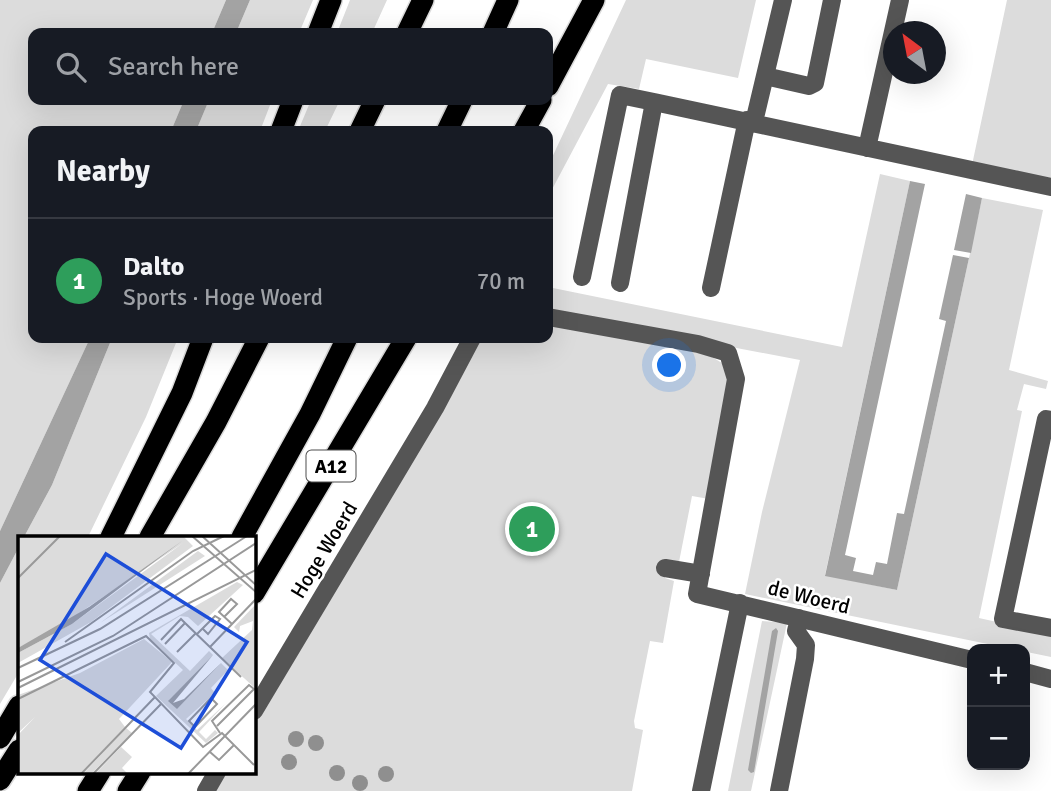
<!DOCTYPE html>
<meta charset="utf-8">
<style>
:root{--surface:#171b24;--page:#242831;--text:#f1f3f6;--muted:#9ea1a6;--line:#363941;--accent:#b45309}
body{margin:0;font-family:Signika,sans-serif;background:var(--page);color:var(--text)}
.controls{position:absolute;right:21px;bottom:21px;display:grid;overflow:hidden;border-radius:14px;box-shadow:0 7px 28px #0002}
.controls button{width:63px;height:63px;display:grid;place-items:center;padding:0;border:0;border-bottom:2px solid var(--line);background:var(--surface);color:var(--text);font:35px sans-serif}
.compass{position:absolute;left:883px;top:21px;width:63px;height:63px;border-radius:50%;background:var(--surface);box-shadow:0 7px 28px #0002;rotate:328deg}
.you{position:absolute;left:670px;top:366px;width:24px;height:24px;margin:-18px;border:5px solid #fff;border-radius:50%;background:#1a73e8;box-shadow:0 0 0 10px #1a73e833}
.badge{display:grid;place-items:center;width:46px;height:46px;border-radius:50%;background:var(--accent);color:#fff;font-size:23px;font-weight:700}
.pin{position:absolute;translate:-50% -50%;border:4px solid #fff;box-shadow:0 2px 7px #0006}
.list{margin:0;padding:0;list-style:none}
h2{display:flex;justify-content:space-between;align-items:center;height:91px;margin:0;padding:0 28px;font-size:30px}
h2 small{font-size:23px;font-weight:400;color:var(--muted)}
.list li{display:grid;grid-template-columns:46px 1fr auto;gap:21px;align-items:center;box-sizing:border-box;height:126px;padding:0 28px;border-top:2px solid var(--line)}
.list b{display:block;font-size:26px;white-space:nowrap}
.list p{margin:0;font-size:23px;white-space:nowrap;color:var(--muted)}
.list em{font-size:23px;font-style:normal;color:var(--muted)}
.icon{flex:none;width:38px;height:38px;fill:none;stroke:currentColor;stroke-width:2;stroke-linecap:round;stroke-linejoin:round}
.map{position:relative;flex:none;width:1051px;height:791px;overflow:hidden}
.search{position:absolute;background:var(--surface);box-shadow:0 7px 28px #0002;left:28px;top:28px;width:525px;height:77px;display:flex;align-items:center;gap:18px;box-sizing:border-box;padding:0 24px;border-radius:14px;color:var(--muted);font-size:26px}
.panel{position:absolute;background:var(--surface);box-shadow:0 7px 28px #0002;left:28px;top:126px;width:525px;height:217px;border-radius:14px}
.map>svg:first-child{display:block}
</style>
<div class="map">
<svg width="1051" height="791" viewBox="0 0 1051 791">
<rect width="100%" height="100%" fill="#fff"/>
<path fill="#dcdcdc" d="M0,0H226L212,33H33V100H184L171,131H33V338H90L0,531Z
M250,0H313L299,33H236Z
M350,0H387L372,33H337Z
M626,0H756L738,78L646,59L639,89L608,84L548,197V166Z
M1007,0H1051V178L972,165Z
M209,100H272L260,131H196Z
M311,100H340L325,131H298Z
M880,174L910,181L825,575L897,590L982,198L1043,210L1009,370L1048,381L1046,389L1024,384L1017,410L1022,411L979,618L1051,634V657L745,594L762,512L800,360L548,312V287L842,347Z
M548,321L707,354L722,363L729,383L709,499L692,496L679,562L669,561L665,578L674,581L663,643L650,641L634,721L635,728L643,730L632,791H209L221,772H254V725L479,338H548Z
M112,338H178L146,417L88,537H24L52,485Z
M19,547V672L0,704V583Z
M762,621L787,623L751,791H728Z"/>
<path fill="#a3a3a3" d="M226,0H250L236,33H212Z
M184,100H209L196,131H171Z
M910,181L925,184L845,555L856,558L853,571L873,575L876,562L887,564L897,513L904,514L946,321L939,319L953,255L969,258L897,590L825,576Z
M966,194L982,198L971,253L954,250Z
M90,338H112L52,485L24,537H19V547L0,583V531Z
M776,628L778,631L754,772L751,773L748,770L772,631Z"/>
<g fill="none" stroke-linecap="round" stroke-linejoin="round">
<defs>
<path id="highway" d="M318,33L331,0
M407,33L423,0
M493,33L508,0
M548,86L594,0
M281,131L293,100
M360,131L375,100
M447,131L462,100
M524,131L541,100
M111,537L182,393L203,338
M150,537L216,422L259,338
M242,537L310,414L347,338
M254,593L406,338
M0,738L19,706
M0,780L19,750
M88,791L100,772
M128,791L140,772"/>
</defs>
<use href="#highway" stroke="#dbdbdb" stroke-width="24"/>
<path stroke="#555" stroke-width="18" d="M765,76L809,86L815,83L832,0
M754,122L783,0
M867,148L900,0
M582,277L620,95L654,102
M620,283L654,102L1051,187
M711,288L747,120
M548,317L698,344L728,353L736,379L697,594L972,660
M1051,420L1046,419L1003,619L1051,628
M665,568L701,574
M1025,672L1051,679
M254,711L435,408L472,338
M206,791L217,772
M701,791L740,603
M779,791L805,659L806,645L796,631L799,618"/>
<use href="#highway" stroke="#000" stroke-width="21"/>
</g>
<g fill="#8f8f8f">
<circle cx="296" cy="739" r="8"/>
<circle cx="316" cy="743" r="8"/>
<circle cx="289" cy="762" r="8"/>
<circle cx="337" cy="773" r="8"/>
<circle cx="386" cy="774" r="8"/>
<circle cx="360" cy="783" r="8"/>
</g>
<g text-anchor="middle" stroke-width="5" stroke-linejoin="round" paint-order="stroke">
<rect fill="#fff" stroke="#4c4c4c" stroke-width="2" x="306.5" y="450.5" width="49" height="31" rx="5"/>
<g font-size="19" font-weight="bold" fill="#000">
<text x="331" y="473">A12</text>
</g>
<g font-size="21" fill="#000" stroke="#fff">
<text transform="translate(324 550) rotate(-59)" y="7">Hoge Woerd</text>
<text transform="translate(809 597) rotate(14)" y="7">de Woerd</text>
</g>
</g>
<g transform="translate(18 536)">
<rect width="238" height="238" fill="#fff"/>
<path d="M0,0H165L175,10L73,86L0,127V117L54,88L165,7L36,94L0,112ZM180,15L187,20L82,87ZM219,46L225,49L180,90L170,81L162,80L133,98L172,135L191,115L195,119L151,164L159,172L203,127L210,134L193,152L197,157L168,183L179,194L207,168L181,196L188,203L197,194L200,197L188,207L138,160L165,134L132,103L131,97ZM238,68V153L204,122L234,94L235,85L222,90L221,96L216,91ZM126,103L154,126L101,183L107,191L62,238H0V199L17,181L0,197V159L62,137ZM108,192L114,197L73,238H65ZM103,211L114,221L104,232L110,238H77Z" fill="#dcdcdc"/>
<path d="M164,5L54,88L0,117V112L71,71ZM195,119L155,167L166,163L203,127L159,173L150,165Z" fill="#a3a3a3"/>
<path fill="none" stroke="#999" stroke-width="2" d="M174,0L238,56M184,0L238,49M0,42L42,0M206,81L219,68L213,63L201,76L214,88M179,98L197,80L202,83L190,98L184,92M143,104L163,83L167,87M47,106L175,15L206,0M147,108L167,87L223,141M192,111L238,63M159,116L178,97M0,132L82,93L229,0M0,146L95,100L238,7M0,152L238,34M193,162L199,168L177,191L171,185ZM0,163L128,100L156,127L132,156L185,211L204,197L236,229M199,190L236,153L231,149L194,185L202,197M192,216L201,224L216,209M63,238L137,161M75,238L143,168M170,238L238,168"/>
<path fill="#1d4ed8" fill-opacity="0.15" stroke="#1d4ed8" stroke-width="3.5" d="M88,18L229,106L163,212L22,124Z"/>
<rect width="238" height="238" fill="none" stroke="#000" stroke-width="3.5"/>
</g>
</svg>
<div class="controls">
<button>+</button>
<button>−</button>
</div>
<svg class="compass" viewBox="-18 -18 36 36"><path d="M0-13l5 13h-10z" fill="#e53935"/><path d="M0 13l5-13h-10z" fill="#9ea1a6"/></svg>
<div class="you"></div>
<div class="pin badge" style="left:532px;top:529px;background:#2e9e5b">1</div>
<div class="search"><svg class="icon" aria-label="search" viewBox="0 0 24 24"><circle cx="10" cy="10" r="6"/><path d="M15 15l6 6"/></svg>Search here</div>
<section class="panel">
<h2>Nearby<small></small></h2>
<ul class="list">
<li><span class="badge" style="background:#2e9e5b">1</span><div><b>Dalto</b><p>Sports · Hoge Woerd</p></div><em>70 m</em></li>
</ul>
</section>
</div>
